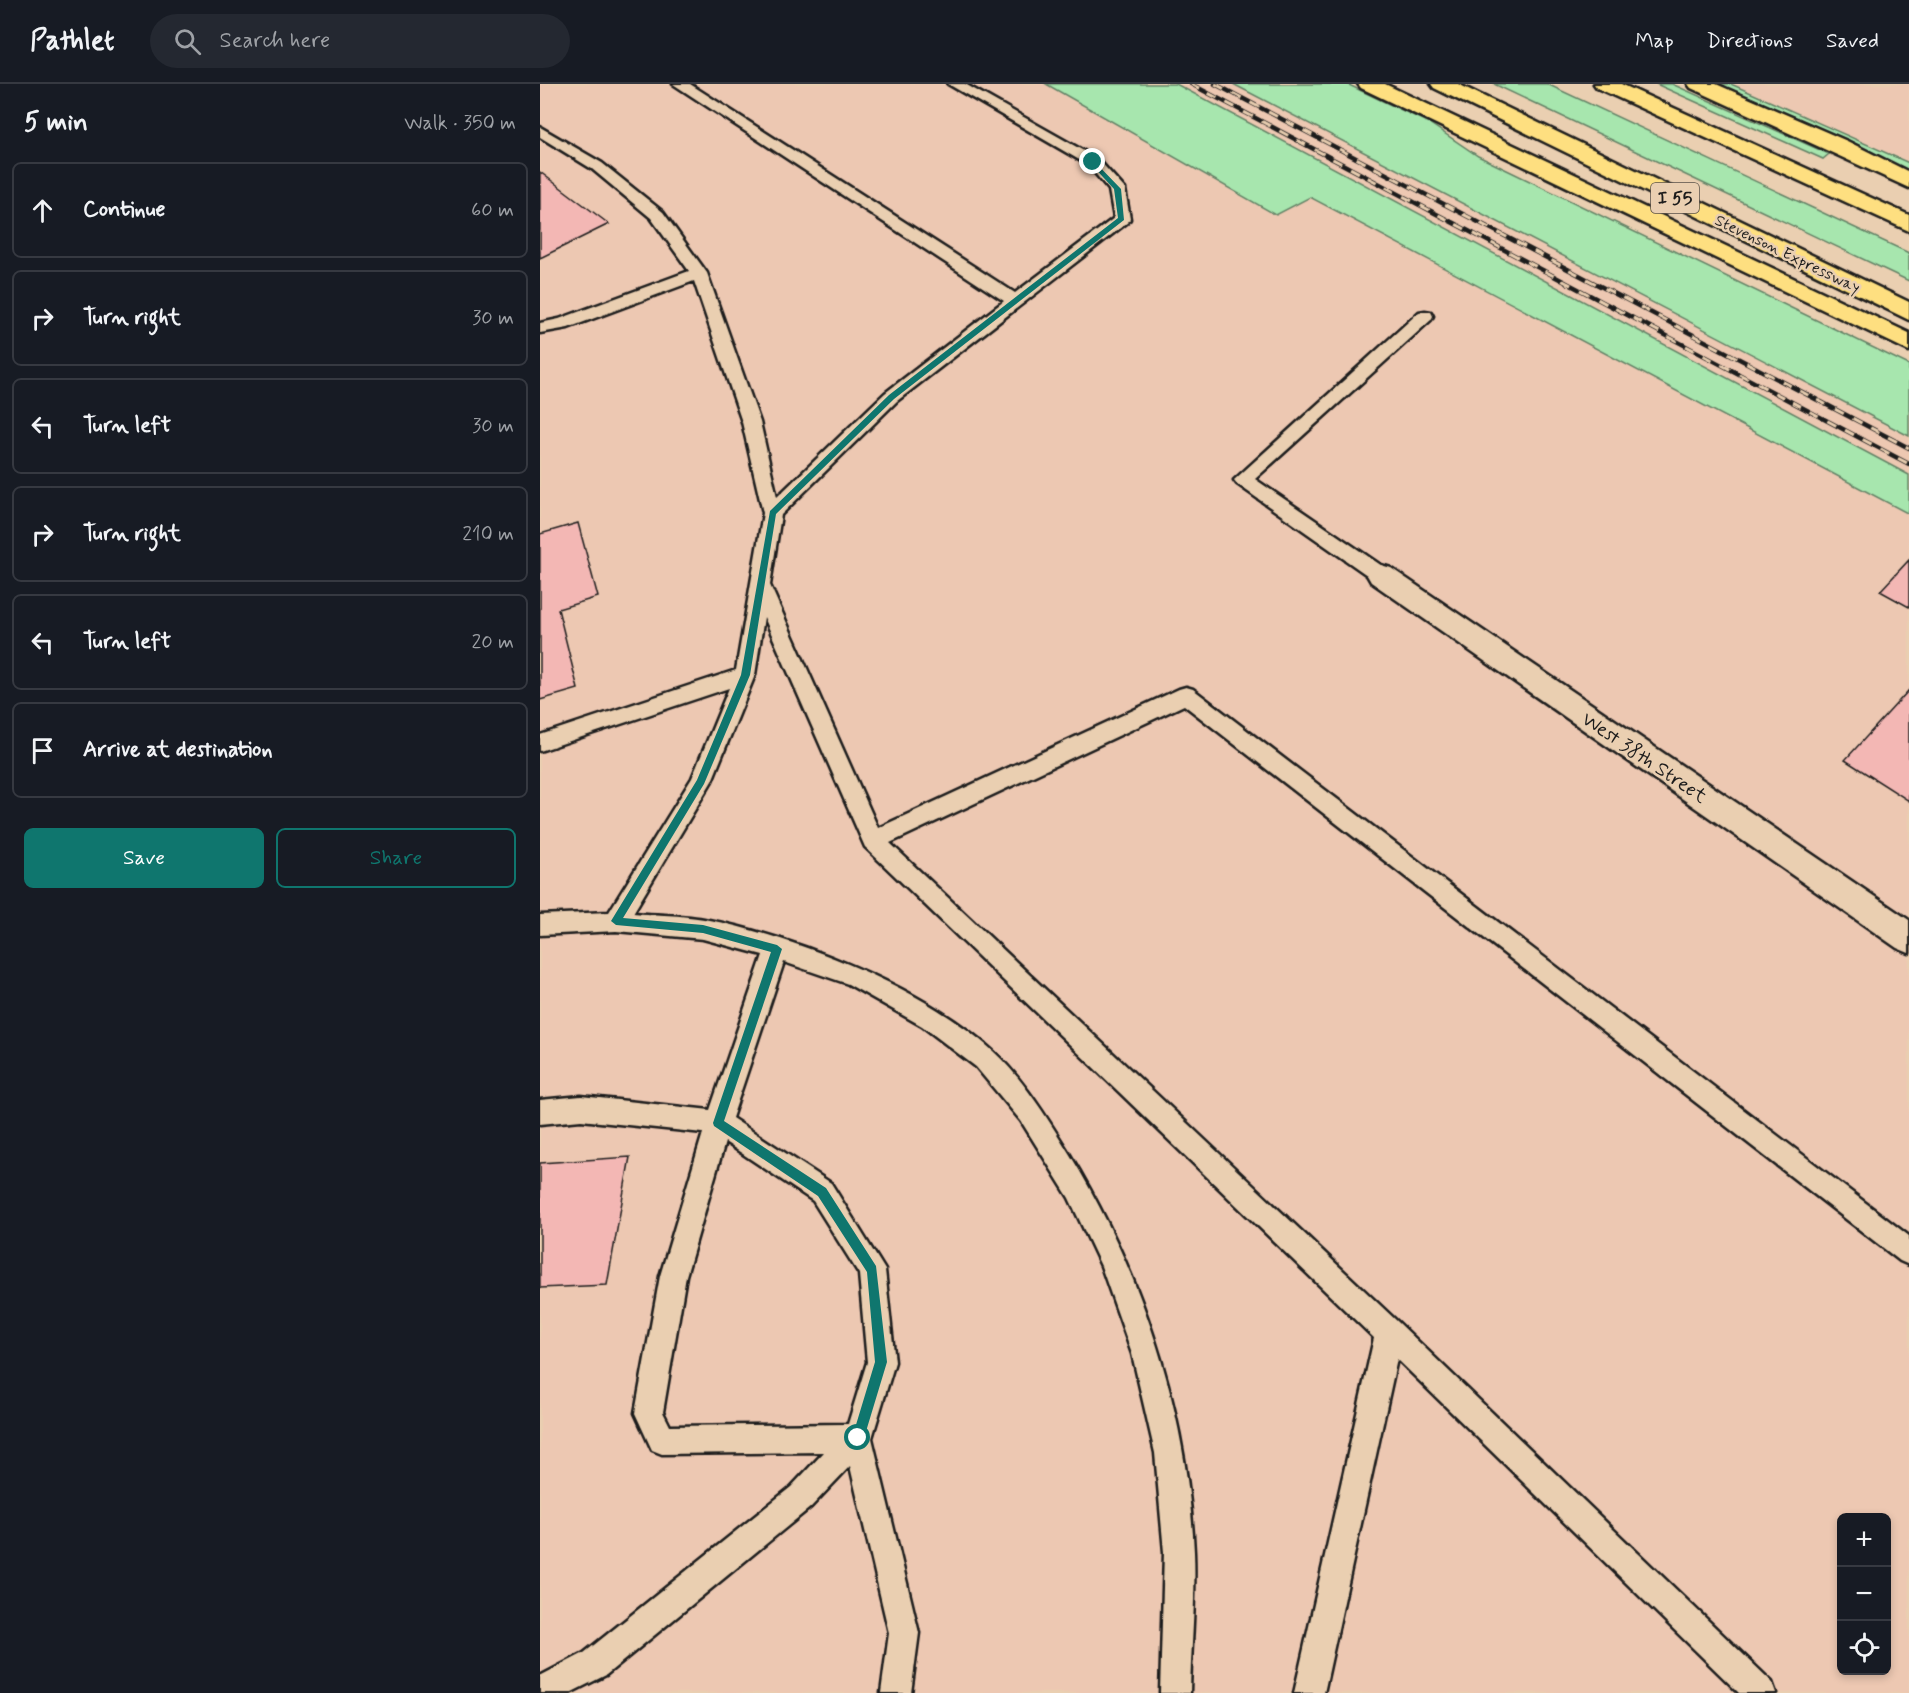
<!DOCTYPE html>
<meta charset="utf-8">
<style>
:root{--surface:#171b24;--page:#242831;--text:#f1f3f6;--muted:#9ea1a6;--line:#363941;--accent:#0f766e}
body{margin:0;font-family:Mynerve,sans-serif;background:var(--page);color:var(--text)}
.controls{position:absolute;right:18px;bottom:18px;display:grid;overflow:hidden;border-radius:9px;box-shadow:0 3px 9px #0003}
.controls button{width:54px;height:54px;display:grid;place-items:center;padding:0;border:0;border-bottom:2px solid var(--line);background:var(--surface);color:var(--text);font:30px sans-serif}
.stop{position:absolute;width:18px;height:18px;margin:-14px;border:4px solid #0f766e;border-radius:50%;background:#fff}
.stop.end{background:#0f766e;border-color:#fff;box-shadow:0 2px 6px #0008}
.list{margin:0;padding:0;list-style:none}
h2{display:flex;justify-content:space-between;align-items:center;height:78px;margin:0;padding:0 24px;font-size:26px}
h2 small{font-size:20px;font-weight:400;color:var(--muted)}
.list li{display:grid;grid-template-columns:39px 1fr auto;gap:18px;align-items:center;box-sizing:border-box;height:96px;margin:0 12px 12px;padding:0 12px;border:2px solid var(--line);border-radius:9px}
.list b{display:block;font-size:22px;white-space:nowrap}
.list em{font-size:20px;font-style:normal;color:var(--muted)}
.actions{display:flex;gap:12px;padding:18px 24px}
.actions a{flex:1;padding:14px 0;border:2px solid var(--accent);border-radius:9px;text-align:center;font-size:21px;color:var(--accent)}
.actions .main{background:var(--accent);color:#fff}
.icon{flex:none;width:33px;height:33px;fill:none;stroke:currentColor;stroke-width:2;stroke-linecap:round;stroke-linejoin:round}
.map{position:relative;flex:none;width:1369px;height:1609px;overflow:hidden}
header{display:flex;align-items:center;gap:36px;box-sizing:border-box;height:84px;padding:0 30px;background:var(--surface);border-bottom:2px solid var(--line)}
header strong{font-size:28px}
nav{display:flex;gap:33px;margin-inline-start:auto;font-size:21px}
.search{width:420px;height:54px;background:var(--page);display:flex;align-items:center;gap:15px;box-sizing:border-box;padding:0 21px;border-radius:33px;color:var(--muted);font-size:22px}
main{display:flex}
aside{flex:1;background:var(--surface)}
.map>svg:first-child{display:block}
</style>
<header>
<strong>Pathlet</strong>
<div class="search"><svg class="icon" aria-label="search" viewBox="0 0 24 24"><circle cx="10" cy="10" r="6"/><path d="M15 15l6 6"/></svg>Search here</div>
<nav><a>Map</a><a>Directions</a><a>Saved</a></nav>
</header>
<main>
<aside>
<h2>5 min<small>Walk · 350 m</small></h2>
<ul class="list">
<li><svg class="icon" aria-label="ahead" viewBox="0 0 24 24"><path d="M12 20V5M6 11l6-6 6 6"/></svg><div><b>Continue</b></div><em>60 m</em></li>
<li><svg class="icon" aria-label="right" viewBox="0 0 24 24"><path d="M7 20v-9h11M14 6l5 5-5 5"/></svg><div><b>Turn right</b></div><em>30 m</em></li>
<li><svg class="icon" aria-label="left" viewBox="0 0 24 24"><path d="M17 20v-9H6M10 6l-5 5 5 5"/></svg><div><b>Turn left</b></div><em>30 m</em></li>
<li><svg class="icon" aria-label="right" viewBox="0 0 24 24"><path d="M7 20v-9h11M14 6l5 5-5 5"/></svg><div><b>Turn right</b></div><em>210 m</em></li>
<li><svg class="icon" aria-label="left" viewBox="0 0 24 24"><path d="M17 20v-9H6M10 6l-5 5 5 5"/></svg><div><b>Turn left</b></div><em>20 m</em></li>
<li><svg class="icon" aria-label="arrive" viewBox="0 0 24 24"><path d="M6 21V4h12l-3 4 3 4H6"/></svg><div><b>Arrive at destination</b></div></li>
</ul>
<div class="actions"><a class="main">Save</a><a>Share</a></div>
</aside>
<div class="map">
<svg width="1369" height="1609" viewBox="0 0 1369 1609">
<rect width="100%" height="100%" fill="#eacfb1"/>
<filter id="ink" filterUnits="userSpaceOnUse"><feTurbulence type="fractalNoise" baseFrequency=".0167" numOctaves="2"/><feDisplacementMap in="SourceGraphic" scale="12" xChannelSelector="R" yChannelSelector="G"/><feConvolveMatrix kernelMatrix="1 2 1 2 8 2 1 2 1" color-interpolation-filters="sRGB"/></filter>
<g filter="url(#ink)">
<path fill="#edc8b2" fill-rule="evenodd" d="M0,0H506L736,131L770,113L1369,430V1609H0ZM1302,1434H1346V1586H1302Z
M636,0H693L1369,352V391Z
M1191,0H1369V79Z"/>
<path fill="#a7e6ae" stroke="#628165" stroke-width="1.5" d="M506,0H636L1369,391V430L770,113L736,131Z
M693,0H807L889,39L938,72L1369,281V352Z
M954,0H1007L1369,169V197Z
M1116,0H1132L1289,70L1283,75Z
M1177,0H1191L1369,79V88Z"/>
<path fill="#f3b7b4" stroke="#1c1c1c" stroke-width="1.5" d="M0,88L69,140L0,174Z
M38,439L58,513L18,525L38,605L0,616V450Z
M1369,476V523L1340,507Z
M1369,606V717L1305,676Z
M90,1073L67,1201L0,1204V1079Z"/>
<g fill="none" stroke-linecap="round" stroke-linejoin="round">
<defs>
<path id="lane" d="M133,0H150L475,209L574,134L569,106L548,81L408,0H425L558,75L585,105L590,135L588,138L357,317L241,431L230,501L338,744L639,605L646,603L653,605L1369,1152V1181L1360,1177L644,621L350,759L859,1239L1232,1598L1236,1609H1199L857,1275L784,1609H754L834,1254L325,763L224,533L215,591L172,697L93,829C116,831 141,831 164,835C256,853 383,903 453,967C479,991 500,1023 519,1053C598,1176 647,1321 654,1468C656,1514 651,1562 650,1609H620L624,1468L615,1369L592,1270L561,1182L529,1114L481,1037L436,983L382,942L308,900L244,878L192,1034L291,1099L345,1186L355,1278L332,1354L379,1549L371,1609H341L349,1549L310,1382L271,1423L66,1591L30,1609H0V1592L44,1569L251,1403L284,1368L122,1370L112,1366L95,1329L120,1192L163,1049L41,1036L0,1040V1016L41,1012L170,1026L223,871L163,855L76,847L0,851V831L69,828L152,694L189,604L0,667V651L196,586L223,429L202,338L154,197L28,244L0,249V239L19,235L149,187L111,134L52,85L0,53V43L62,79L123,128L167,189L220,338L237,413L345,309L464,217ZM185,1058L273,1117L319,1190L327,1278L308,1340L130,1342L123,1328L146,1192Z
M885,227L891,228L893,232L891,236L715,395L848,486L851,491L848,496L841,498L834,496L697,400L694,396L879,228Z"/>
<path id="street" d="M841,481L851,484L1369,836V869L1357,864L831,498L827,491L831,484Z"/>
<path id="highway" d="M818,0H845L1369,249V267L821,4Z
M891,0H918L1369,218V236L894,4Z
M1054,0H1081L1369,131V147L1057,4Z
M1148,0H1176L1307,57L1369,88V104L1151,4Z"/>
</defs>
<use href="#lane" stroke="#1c1c1c" stroke-width="5"/>
<use href="#street" stroke="#1c1c1c" stroke-width="5"/>
<use href="#highway" stroke="#1c1c1c" stroke-width="5"/>
<use href="#lane" fill="#eacfb1" fill-rule="evenodd"/>
<use href="#street" fill="#eacfb1" fill-rule="evenodd"/>
<use href="#highway" fill="#fedf80" fill-rule="evenodd"/>
<defs>
<path id="rail" d="M651,0L1369,380
M675,0L1369,364"/>
</defs>
<use href="#rail" stroke="#1c1c1c" stroke-width="4.5"/>
<use href="#rail" stroke="#eacfb1" stroke-width="3" stroke-dasharray="10" stroke-linecap="butt"/>
</g>
</g>
<path fill="#0f766e" d="M553,76L581,105L584,136L354,315L236,430L210,591L164,700L83,834L163,841L237,861L242,865L184,1037L286,1104L336,1182L347,1278L324,1354L318,1360L312,1354L335,1278L327,1188L278,1112L174,1042L173,1039L231,868L163,849L76,841L71,837L157,696L201,591L230,427L349,311L578,134L574,105L551,80Z"/>
<g text-anchor="middle" stroke-width="5" stroke-linejoin="round" paint-order="stroke">
<g font-size="16" fill="#1c1c1c" stroke="#eacfb1">
<text transform="translate(1248 169) rotate(26)" y="6">Stevenson Expressway</text>
</g>
<rect fill="#eacfb1" stroke="#5a5249" stroke-width="1.5" x="1111" y="99" width="48" height="30" rx="4.5"/>
<g font-size="18" font-weight="bold" fill="#1c1c1c">
<text x="1135" y="120">I 55</text>
</g>
<g font-size="20" fill="#1c1c1c" stroke="#eacfb1">
<text transform="translate(1105 673) rotate(34)" y="7">West 38th Street</text>
</g>
</g>
</svg>
<div class="controls">
<button>+</button>
<button>−</button>
<button><svg class="icon" aria-label="locate" viewBox="0 0 24 24"><circle cx="12" cy="12" r="6"/><path d="M12 2v4M12 18v4M2 12h4M18 12h4"/></svg></button>
</div>
<div class="stop" style="left:318px;top:1354px"></div>
<div class="stop end" style="left:553px;top:78px"></div>
</div>
</main>
